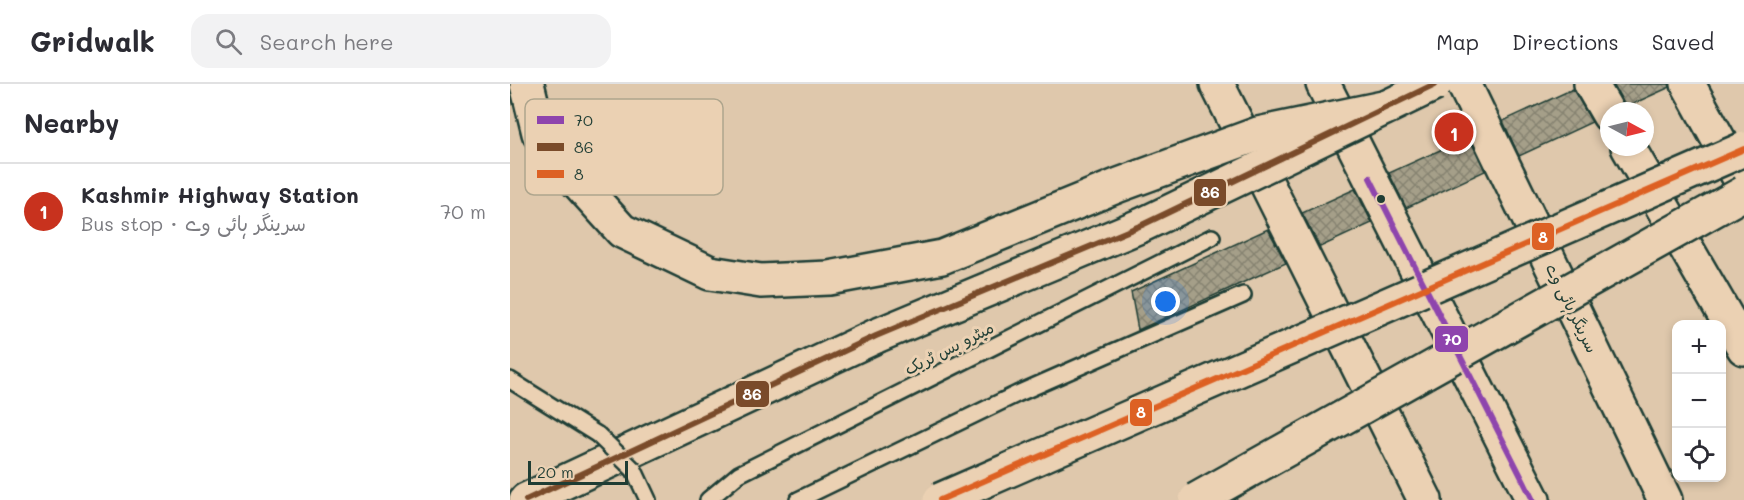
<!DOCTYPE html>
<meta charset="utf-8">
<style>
:root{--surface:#fff;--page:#f2f2f3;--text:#2b2b33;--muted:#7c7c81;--line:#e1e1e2;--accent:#c8321e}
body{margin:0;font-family:Mali,"Playpen Sans Arabic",sans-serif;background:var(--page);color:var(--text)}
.controls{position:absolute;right:18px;bottom:18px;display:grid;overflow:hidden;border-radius:12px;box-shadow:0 3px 9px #0003}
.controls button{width:54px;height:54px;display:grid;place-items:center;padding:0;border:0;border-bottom:2px solid var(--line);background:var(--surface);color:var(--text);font:30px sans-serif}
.compass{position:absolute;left:1090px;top:18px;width:54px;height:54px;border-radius:50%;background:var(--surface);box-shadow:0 3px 9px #0003;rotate:97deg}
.scale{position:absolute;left:18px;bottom:15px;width:100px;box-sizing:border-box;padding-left:6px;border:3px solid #1f3d34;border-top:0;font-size:16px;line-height:21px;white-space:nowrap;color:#1f3d34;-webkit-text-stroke:4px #ebd1b3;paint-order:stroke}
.you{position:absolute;left:656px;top:218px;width:21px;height:21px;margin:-15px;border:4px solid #fff;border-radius:50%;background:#1a73e8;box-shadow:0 0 0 9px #1a73e833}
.badge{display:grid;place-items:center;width:39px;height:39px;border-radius:50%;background:var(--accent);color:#fff;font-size:20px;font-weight:700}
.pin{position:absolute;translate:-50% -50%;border:3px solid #fff;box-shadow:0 2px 6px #0006}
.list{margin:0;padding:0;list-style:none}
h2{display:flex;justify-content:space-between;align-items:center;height:78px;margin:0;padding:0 24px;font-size:26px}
h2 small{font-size:20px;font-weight:400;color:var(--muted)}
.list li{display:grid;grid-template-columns:39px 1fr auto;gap:18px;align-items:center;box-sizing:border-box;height:96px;padding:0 24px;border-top:2px solid var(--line)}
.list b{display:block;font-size:22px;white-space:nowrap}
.list p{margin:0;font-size:20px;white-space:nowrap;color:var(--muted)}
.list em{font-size:20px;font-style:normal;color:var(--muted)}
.icon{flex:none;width:33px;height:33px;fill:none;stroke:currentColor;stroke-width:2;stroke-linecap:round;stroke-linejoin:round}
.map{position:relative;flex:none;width:1234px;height:416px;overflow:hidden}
header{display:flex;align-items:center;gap:36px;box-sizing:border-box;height:84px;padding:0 30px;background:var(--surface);border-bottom:2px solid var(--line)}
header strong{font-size:28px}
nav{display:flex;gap:33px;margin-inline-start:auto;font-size:21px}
.search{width:420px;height:54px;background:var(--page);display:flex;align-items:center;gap:15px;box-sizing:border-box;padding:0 21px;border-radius:18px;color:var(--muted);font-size:22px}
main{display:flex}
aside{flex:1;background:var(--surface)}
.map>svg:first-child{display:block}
</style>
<header>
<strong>Gridwalk</strong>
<div class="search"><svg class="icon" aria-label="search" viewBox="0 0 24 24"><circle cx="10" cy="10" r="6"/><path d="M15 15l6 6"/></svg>Search here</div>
<nav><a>Map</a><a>Directions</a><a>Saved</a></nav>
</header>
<main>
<aside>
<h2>Nearby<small></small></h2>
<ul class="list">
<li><span class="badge">1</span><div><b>Kashmir Highway Station</b><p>Bus stop · سرینگر ہائی وے</p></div><em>70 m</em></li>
</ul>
</aside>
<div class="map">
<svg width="1234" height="416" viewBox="0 0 1234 416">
<defs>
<pattern id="building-cross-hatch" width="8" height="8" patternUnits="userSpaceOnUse" patternTransform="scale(1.5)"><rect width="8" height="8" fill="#a59f89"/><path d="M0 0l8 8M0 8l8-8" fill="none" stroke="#868371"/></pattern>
</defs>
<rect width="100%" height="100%" fill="#dfc8ac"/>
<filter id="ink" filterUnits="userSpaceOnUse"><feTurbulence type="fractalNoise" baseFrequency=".0167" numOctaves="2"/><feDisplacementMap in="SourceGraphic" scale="12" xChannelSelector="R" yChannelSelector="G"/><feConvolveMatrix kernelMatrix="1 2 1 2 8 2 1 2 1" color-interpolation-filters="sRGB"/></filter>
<g filter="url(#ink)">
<path fill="url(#building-cross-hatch)" stroke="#1f3d34" stroke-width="1.5" d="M1103,0H1159L1160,3L1116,23Z
M1063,5L1082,38L1009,72L993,37Z
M959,53L975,87L896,124L879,89Z
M845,105L862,139L810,163L792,129Z
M758,145L776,179L628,246L621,208Z"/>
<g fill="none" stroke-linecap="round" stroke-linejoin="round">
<defs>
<path id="lane" d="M0,296L88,351
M124,386L138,416
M198,416L229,390L702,153
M288,416L507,310L733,211"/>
<path id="primary" d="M16,416L366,252"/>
<path id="highway" d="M17,0L29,49L64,94L112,147L200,189
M707,0L915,416
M813,0L1023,416
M954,0L1155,416
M1081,0L1099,31
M1178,0L1234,102
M1118,63L1234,264"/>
</defs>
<use href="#lane" stroke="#1f3d34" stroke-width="20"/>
<use href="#primary" stroke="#1f3d34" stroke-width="38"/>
<use href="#highway" stroke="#1f3d34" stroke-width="38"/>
<use href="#lane" stroke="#ebd1b3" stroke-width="15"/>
<use href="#primary" stroke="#ebd1b3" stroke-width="33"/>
<use href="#highway" stroke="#ebd1b3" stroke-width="33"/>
<defs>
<path id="lane-bridge" d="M88,351L124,386"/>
<path id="primary-bridge" d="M366,252L632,141L925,0
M430,416L1234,65"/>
<path id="highway-bridge" d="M200,189L251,197L319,194L432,173L609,101L748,50L878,23
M686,416L1234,109"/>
</defs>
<use href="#lane-bridge" stroke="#1f3d34" stroke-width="20" stroke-linecap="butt"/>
<use href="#primary-bridge" stroke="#1f3d34" stroke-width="38" stroke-linecap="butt"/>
<use href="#highway-bridge" stroke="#1f3d34" stroke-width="38" stroke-linecap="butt"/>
<use href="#lane-bridge" stroke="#ebd1b3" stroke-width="15"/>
<use href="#primary-bridge" stroke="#ebd1b3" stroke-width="33"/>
<use href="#highway-bridge" stroke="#ebd1b3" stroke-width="33"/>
<defs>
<path id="bus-1" d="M860,94L1023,416"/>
<path id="bus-2" d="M16,416L366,252L632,141L925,0"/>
<path id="bus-3" d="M430,416L1234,65"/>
</defs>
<use href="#bus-1" stroke="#ebd1b3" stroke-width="10"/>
<use href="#bus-2" stroke="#ebd1b3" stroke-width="10"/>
<use href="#bus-3" stroke="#ebd1b3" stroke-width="10"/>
<use href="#bus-1" stroke="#8e44ad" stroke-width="6"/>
<use href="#bus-2" stroke="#7a4b2a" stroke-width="6"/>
<use href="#bus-3" stroke="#dd6124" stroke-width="6"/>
</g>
</g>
<circle fill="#1f3d34" stroke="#ebd1b3" stroke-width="2" cx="871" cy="115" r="5"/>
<g text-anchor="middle" stroke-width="6" stroke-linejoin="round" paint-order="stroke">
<g font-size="16" fill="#1f3d34" stroke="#ebd1b3">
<text transform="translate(1062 224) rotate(64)" y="6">سرینگر ہائی وے</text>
<text transform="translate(439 264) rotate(-27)" y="6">میٹرو بس ٹریک</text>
</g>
</g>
<rect x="15" y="15" width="198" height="96" rx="9" fill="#ebd1b3" stroke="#aea58d" stroke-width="1.5"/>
<rect x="27" y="32" width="27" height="8" fill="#8e44ad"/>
<rect x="27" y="59" width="27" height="8" fill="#7a4b2a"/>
<rect x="27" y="86" width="27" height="8" fill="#dd6124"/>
<g font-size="16" fill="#1f3d34">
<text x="64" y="42">70</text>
<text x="64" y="69">86</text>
<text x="64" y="96">8</text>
</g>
<g stroke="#ebd1b3" stroke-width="2">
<rect x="683" y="94" width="34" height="29" rx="6" fill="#7a4b2a"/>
<rect x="1021" y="138" width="24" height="29" rx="6" fill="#dd6124"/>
<rect x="924" y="241" width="35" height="28" rx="6" fill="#8e44ad"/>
<rect x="225" y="296" width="35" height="28" rx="6" fill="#7a4b2a"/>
<rect x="619" y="314" width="24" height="29" rx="6" fill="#dd6124"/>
</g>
<g font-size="16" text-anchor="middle" font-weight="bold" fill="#fff">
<text x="700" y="114">86</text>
<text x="1033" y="159">8</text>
<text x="942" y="261">70</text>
<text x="242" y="316">86</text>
<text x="631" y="334">8</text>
</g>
</svg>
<div class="controls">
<button>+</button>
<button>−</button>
<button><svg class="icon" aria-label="locate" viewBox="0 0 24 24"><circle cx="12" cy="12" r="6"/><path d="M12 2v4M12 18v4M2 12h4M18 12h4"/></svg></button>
</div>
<svg class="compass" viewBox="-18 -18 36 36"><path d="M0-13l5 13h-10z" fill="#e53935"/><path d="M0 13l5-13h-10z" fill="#7c7c81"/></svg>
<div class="scale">20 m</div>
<div class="you"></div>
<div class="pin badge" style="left:944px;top:48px">1</div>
</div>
</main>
